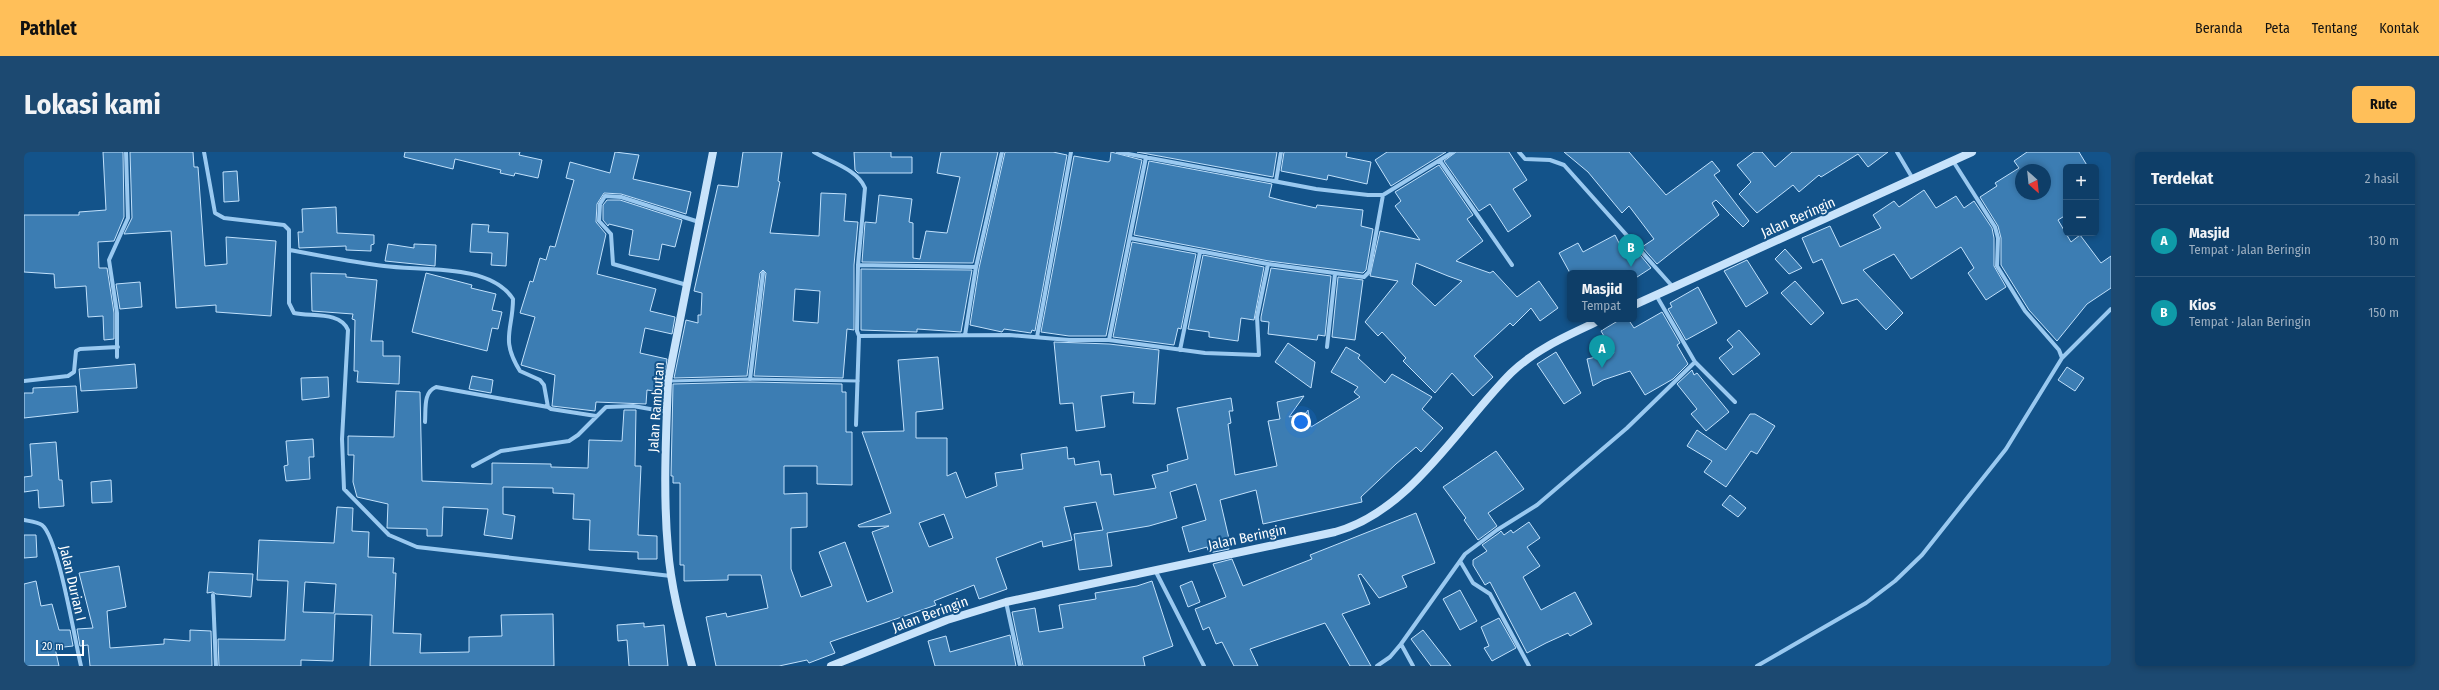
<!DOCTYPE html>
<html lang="id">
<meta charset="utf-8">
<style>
:root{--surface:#0e3e68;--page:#1c4971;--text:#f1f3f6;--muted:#9baec0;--line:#2e577c;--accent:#ffbf59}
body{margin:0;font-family:"Fira Sans Condensed",sans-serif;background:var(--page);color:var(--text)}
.controls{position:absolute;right:12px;top:12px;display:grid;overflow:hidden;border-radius:6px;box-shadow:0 2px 6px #0003}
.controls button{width:36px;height:36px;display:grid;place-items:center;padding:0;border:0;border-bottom:1px solid var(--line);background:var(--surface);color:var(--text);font:20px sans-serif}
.compass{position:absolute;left:1991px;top:12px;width:36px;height:36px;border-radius:50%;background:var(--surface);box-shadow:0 2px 6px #0003;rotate:153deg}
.scale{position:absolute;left:12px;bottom:10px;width:48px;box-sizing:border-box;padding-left:4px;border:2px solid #fff;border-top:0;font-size:11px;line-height:14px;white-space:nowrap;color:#fff;-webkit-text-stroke:3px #13538a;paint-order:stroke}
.you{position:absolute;left:1277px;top:270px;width:14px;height:14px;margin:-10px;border:3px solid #fff;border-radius:50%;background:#1a73e8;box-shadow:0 0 0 6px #1a73e833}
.badge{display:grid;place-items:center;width:26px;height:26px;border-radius:50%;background:var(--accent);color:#fff;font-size:13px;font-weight:700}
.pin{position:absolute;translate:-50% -33px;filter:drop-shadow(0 1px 2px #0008)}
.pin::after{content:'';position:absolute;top:21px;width:14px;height:12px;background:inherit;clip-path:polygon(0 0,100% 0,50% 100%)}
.popup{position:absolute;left:1543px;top:118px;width:70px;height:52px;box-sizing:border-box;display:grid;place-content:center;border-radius:6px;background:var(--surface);filter:drop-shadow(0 1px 3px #0005);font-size:13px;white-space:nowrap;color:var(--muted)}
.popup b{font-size:15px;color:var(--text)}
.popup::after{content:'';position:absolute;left:50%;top:100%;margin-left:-8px;border:8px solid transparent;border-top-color:var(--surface)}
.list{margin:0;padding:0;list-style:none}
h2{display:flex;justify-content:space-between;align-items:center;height:52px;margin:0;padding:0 16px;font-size:17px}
h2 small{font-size:13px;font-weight:400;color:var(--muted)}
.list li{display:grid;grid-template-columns:26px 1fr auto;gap:12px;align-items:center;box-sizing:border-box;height:72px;padding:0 16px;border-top:1px solid var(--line)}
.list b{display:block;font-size:15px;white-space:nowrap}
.list p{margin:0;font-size:13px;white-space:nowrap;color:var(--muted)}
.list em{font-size:13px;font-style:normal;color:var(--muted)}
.map{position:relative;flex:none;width:2087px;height:514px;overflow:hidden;border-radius:6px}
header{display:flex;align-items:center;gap:24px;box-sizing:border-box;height:56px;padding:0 20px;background:var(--accent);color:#111}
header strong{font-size:19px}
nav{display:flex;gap:22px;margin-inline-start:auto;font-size:14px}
.intro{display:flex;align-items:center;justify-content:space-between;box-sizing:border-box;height:96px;padding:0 24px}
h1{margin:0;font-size:28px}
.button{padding:10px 18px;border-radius:6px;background:var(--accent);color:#111;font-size:14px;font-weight:700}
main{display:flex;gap:24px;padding:0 24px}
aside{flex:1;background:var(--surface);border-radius:6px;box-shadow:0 2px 6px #0003}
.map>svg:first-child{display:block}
</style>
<header>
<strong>Pathlet</strong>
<nav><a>Beranda</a><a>Peta</a><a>Tentang</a><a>Kontak</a></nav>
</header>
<div class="intro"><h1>Lokasi kami</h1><a class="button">Rute</a></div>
<main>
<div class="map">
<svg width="2087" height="514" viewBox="0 0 2087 514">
<rect width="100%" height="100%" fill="#13538a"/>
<path fill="#3c7db3" stroke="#c1e1fc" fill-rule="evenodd" d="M79,0H99L100,65L90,89L74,90L75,116H83L90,161V187L80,188L79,164L64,165L62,134L31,136L30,122L0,120V63H55V60L82,58Z
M106,0H169L170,15H174L181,114L203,112L202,85L252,89L247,164L192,160V153L152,156L147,79L100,82L108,66Z
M381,0H496L495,3L518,8L514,26L491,21L490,24L476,21L477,18L431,7L429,17L380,5Z
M591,0L615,3L609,27L667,40L662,62L597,42L580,41L573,52L572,70L582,82L573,122L632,137L626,159L651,165L648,182L621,176L616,201L643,207L638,240L623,238L622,252L572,250L571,259L528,254L531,223L497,213L511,165L496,161L506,129L509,130L516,106L522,108L526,94L531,95L550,28L542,26L546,10L586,21Z
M719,0H758L754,29L756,30L746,81L795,84L797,41L822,42L820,69L834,70L830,113V178L823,177L819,226L730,224L742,121L739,118L736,121L723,224L650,226L662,168L674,171V163H677L678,141L670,139L694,33L714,35ZM771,137L796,139L794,171L769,169Z
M830,0H867V5H888V21H834L831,18Z
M917,0H974L949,111L838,110L841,70L852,71L855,43L888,47L885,70L889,71V106L896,107L902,79L923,81L936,25L913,21Z
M981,0H1029L1043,3L1011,179L1008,178L1007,181L980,177L978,180L946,173L955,116Z
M1087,0L1118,8L1082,184H1045L1017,180L1050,4L1084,10L1086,9Z
M1113,0H1253L1249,25Z
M1260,0H1323L1322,5L1347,10L1343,32L1304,23L1303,28L1257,19Z
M1363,0H1422L1367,34L1351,8Z
M1432,0H1485L1503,28L1489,37L1507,64L1484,80L1466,52L1455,59L1420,9Z
M1540,0H1605L1642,43L1688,9L1696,19L1690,23L1725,69L1719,75L1692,48L1688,51L1695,63L1633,112L1618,95L1630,87L1605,54L1598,61L1564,20Z
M1730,0H1738L1751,15L1768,0H1864L1844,15L1834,2L1797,25L1795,23L1775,40L1769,33L1733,61L1715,42L1727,30L1713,13Z
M2003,0H2055L2064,15H2042V63L2034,68L2047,90L2056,83L2077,111L2087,104V136L2063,152L2033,189L2005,158L1977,113V86L1974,74L1956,45L1973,34L1971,31L1995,16L1990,9ZM1997,18H2021V42H1997Z
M1125,9L1248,32L1245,45L1260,49L1292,56L1293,53L1339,58L1337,74L1349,77L1342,118L1339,121L1245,109L1110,83Z
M1415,13L1449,63L1443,67L1459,89L1432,109L1466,121L1469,119L1493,145L1515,129L1534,156L1516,169L1507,156L1489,174L1486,171L1450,204L1469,225L1449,244L1428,221L1411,241L1379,209L1382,206L1358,180L1354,184L1341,170L1374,129L1346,124L1356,79L1396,88L1371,54L1377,49L1371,40ZM1392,111L1424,124L1438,129L1411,154L1388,132Z
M213,19L215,49L200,50L199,20Z
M1900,38L1912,56L1932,44L1940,56L1950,49L1968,76L1970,86V114L1982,135L1962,148L1944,121L1950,116L1937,95L1887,127L1870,102L1839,118L1879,161L1862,178L1833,147L1818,152L1798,107L1789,111L1778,86L1806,74L1816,95L1857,76L1849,63L1870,49L1875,55Z
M583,48H596L658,68L651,95L638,92L635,108L605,103L609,78L585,72L584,74L579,68V53Z
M312,55L313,81L350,83V92L347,93V99L322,98V94L275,96L274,80H279L278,57Z
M448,72L465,73L464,80L484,81L482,114L467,113L468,101L446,100Z
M1591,83L1602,105L1612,98L1627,116L1610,127V121H1546L1535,101L1554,91L1559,100Z
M1108,90L1172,102L1157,177L1154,176L1150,193L1089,185Z
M364,92L390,96V92L412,93L411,114L361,109Z
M1761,97L1778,116L1765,122L1751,107Z
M1179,103L1240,115L1230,168L1217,166L1214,189L1185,185V180L1164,177Z
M1723,108L1744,141L1722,155L1700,119Z
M1247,116L1307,124L1301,184L1294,183L1293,188L1244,182L1245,170L1237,169V165Z
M837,117L948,118L937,180L893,177V180L837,178Z
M287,121L322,122V125L353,128L347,189H359V204H376L375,232L333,230L334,219H330L331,168L328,167L329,162L288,159Z
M402,121L448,133L447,136L472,142L468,158L478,160L474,177L468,176L463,199L388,180Z
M1314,125L1339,128L1331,188L1308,185Z
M1771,129L1800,161L1787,173L1757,141Z
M116,130L118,155L96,157L92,132Z
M1674,135L1693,171L1662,188L1644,157L1648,155L1646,151Z
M1638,160L1656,191L1653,193L1664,212L1649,227L1621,243L1606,219L1579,228L1569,234L1563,207L1590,201L1577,179L1597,167H1604L1610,176Z
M1715,178L1736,202L1709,223L1695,206L1709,195L1703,188Z
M1030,190L1085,192L1135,198L1131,252L1109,251L1110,240L1077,244L1081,275L1052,279L1049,251L1036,252Z
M1264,191L1291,210L1287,236L1251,210Z
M1322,195L1336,203L1334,206L1361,231L1368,222L1408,245L1398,257L1419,276L1397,300L1392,295L1372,312L1337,345L1338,350L1239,372L1232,338L1196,348L1206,391L1203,392L1205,397L1185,401L1183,395L1165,400L1158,375L1182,368L1172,332L1146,340L1153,366L1125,374L1083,381L1088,414L1055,418L1050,382L1079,378L1072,350L1040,355L1048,388L1019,395L1018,389L972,406L983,437L955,447L950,433L910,449L912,453L806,490L811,501L785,511L783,508L755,514H692L682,465L702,461L703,465L744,456L737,423H704V428L660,429V413H656V331H649V324H647L649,232L728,230L818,232V240H822V280H828V333L793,332V314H760V342L783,341V375L767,376V417L777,445L808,434L795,400L821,390L843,450L869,440L848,380L865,374L835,375L834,373L867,361L838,280L880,279L874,208L914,205L919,257L892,260V286H923V324L932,320L942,346L973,334L971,321L999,317L997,302L1043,295L1044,307L1050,306L1051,313L1075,309L1077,323L1087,322L1090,343L1132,336L1128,323L1144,319L1143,313L1164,307L1153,256L1207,246L1209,259H1205L1207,271L1204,272L1211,323L1253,314L1244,269L1256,267L1253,250L1280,244L1265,265L1282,261L1284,258L1287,275L1336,245L1330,240L1334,235L1307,220ZM920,362L929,386L905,395L895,371Z
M1532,200L1557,241L1540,252L1513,212Z
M111,212L113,236L57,239L55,217Z
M2043,215L2060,226L2051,239L2034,228Z
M1668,218L1670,223L1673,221L1705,260L1682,279L1667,262L1673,257L1653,232Z
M448,224L469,228L467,241L445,237Z
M304,225L305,245L278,248L277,226Z
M52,234L54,260L0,266V241H9V236Z
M372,239L396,240L398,329L468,332V311L527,312V315L564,316L565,288L598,289L600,258H612L611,314H617L614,383L633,384V407H614V400L565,398L566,368L549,367L550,342L529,341V336L479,335V362L491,364L488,387L460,383L464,357L419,355L418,384H403V377L363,376L364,352L333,345L329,330L330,303H324V284L370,285Z
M1726,262H1731L1751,274L1733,302L1727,299L1702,335L1680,320L1688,309L1663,294L1673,278L1702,298Z
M289,287L290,305H285L286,327L262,329L260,314L264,313L262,289Z
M32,290L35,328H38L40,354L15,356L14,338L0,340V325L8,324L6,292Z
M1472,299L1500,337L1464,361L1473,374L1454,388L1440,368L1442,366L1419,335Z
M87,328L88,350L68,351L67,330Z
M1706,343L1722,356L1714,365L1698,353Z
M313,355L329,356L328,379L345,380L344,405L370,406L369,421H372L369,481L397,482L396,501L445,500V485L478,484L477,463L529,462L530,514H346L348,463L311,462L309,509L277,508V514H195L194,487L261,488L264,429L233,428L235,388L310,391ZM281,430L312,432L310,461L279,460Z
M1392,361L1411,411L1378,424L1383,435L1355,446L1337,422L1334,423L1346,452L1318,462L1347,514H1326L1301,471L1226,497L1234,514H1210L1198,490L1192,492L1185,475L1179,478L1171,457L1202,445L1189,412L1208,407L1219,434L1288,407L1286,403Z
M1505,370L1516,386L1503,395L1516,414L1499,425L1517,458L1551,440L1568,472L1546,484L1544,481L1522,491L1503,501L1466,430L1461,433L1449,413V408L1463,399L1458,393L1475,381L1477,379L1480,383L1487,378L1489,381Z
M0,383H12L13,405L0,406Z
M95,414L102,455L83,459L86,496L140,492V487L166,489V478L187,479L188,514H66L64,493L56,494L53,477L69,476L55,421Z
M185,420L229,422L227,445L192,442L189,440L183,441Z
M12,429L17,454L28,452L35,478H46L49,494L31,496L35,514H0V432Z
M1128,429L1149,494L1119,505L1121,514H999L988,460L1011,456L1015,480L1039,476L1035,453L1072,447L1071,441L1113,434Z
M1168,429L1176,450L1164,455L1156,434Z
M1436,438L1453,469L1436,478L1419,447Z
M1475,466L1492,496L1468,509L1460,496L1465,494L1457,475Z
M620,471V475L640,473L644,514H605L603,488L594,489L593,473Z
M1399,478L1427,514H1407L1387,487Z
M986,483L992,514H911L904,489L922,484L926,500Z"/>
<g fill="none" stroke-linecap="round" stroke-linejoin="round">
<path stroke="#9ac9f0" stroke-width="3" d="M646,229L726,227L834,229"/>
<path stroke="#9ac9f0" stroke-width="4" d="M180,0L191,61L200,66L260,73L265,78V151L270,161C287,165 316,159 324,178L318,287L320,337L365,383L393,395L647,424
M790,0C806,10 833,17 841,36L834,113L833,179L835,184L985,183L1045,188H1085L1181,201L1235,203L1233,165L1244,112
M1094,0L1292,37L1344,43H1359L1429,0
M1495,0L1501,7L1526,8L1540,13L1649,135
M1873,0L1889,27
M1416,9L1488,113
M1929,9L1971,75L1974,86L1973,114L2001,159L2035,198L2038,206
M1252,29L1257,0
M1106,86L1244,112L1340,125L1345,120L1359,43
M266,98C297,104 328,110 360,114C397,119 466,111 489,147C489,178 476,187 496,219L516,228L520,233L524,255L527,257L572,264
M834,113L952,115
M663,133L589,112L587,82L575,69L576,52L581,44L597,45L675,70
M941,183L952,115L978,0
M1013,185L1047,0
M1085,188L1122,5
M1303,195L1311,122
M1156,198L1176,100
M93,205V161L85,108L104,66L102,0
M1671,210L1711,250
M726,227L739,121
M0,229L44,224L50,220L52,199L56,197L94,195
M401,270C402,257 399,240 412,235L524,255
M832,273L835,184
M449,314L477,299L545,289L554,283L582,255L609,254L643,260
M0,368C5,369 14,370 18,373C34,385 51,489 57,514
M1436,409L1449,431L1466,442L1505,514
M1131,418L1180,514
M189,443L192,514
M982,450L996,514
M1377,492L1441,402L1473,378L1513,353L1603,276L1671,210L1632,143
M1353,514L1366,505L1377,492L1389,514
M1733,514L1842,451L1871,429L1898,403L1982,297L2038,206L2087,157"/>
<path stroke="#c8e3fb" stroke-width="8" d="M1610,153L1948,0
M668,514C658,476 647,437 644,397C639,342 642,285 644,229L689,0
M807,514L923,468L982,450L1311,380C1386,360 1435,273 1487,221C1513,196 1547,182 1579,167"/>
</g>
<g text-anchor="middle" stroke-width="4" stroke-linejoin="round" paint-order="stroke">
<g font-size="14" fill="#fff" stroke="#13538a">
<text transform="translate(1774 65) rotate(-24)" y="5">Jalan Beringin</text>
<text transform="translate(632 255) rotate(-86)" y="5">Jalan Rambutan</text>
<text transform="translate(1223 385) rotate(-12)" y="5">Jalan Beringin</text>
<text transform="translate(49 431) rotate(77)" y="5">Jalan Durian I</text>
<text transform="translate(906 462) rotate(-20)" y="5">Jalan Beringin</text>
</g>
</g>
</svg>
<div class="controls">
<button>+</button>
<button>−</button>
</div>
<svg class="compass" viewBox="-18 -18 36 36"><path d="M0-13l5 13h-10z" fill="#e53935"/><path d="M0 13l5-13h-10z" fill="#9baec0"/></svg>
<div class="scale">20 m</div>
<div class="you"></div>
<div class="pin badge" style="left:1578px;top:216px;background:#0f9aa8">A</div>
<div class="popup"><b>Masjid</b>Tempat</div>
<div class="pin badge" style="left:1607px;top:115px;background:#0f9aa8">B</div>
</div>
<aside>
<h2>Terdekat<small>2 hasil</small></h2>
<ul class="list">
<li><span class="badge" style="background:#0f9aa8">A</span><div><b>Masjid</b><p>Tempat · Jalan Beringin</p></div><em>130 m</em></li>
<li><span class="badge" style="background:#0f9aa8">B</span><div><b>Kios</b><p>Tempat · Jalan Beringin</p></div><em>150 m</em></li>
</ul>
</aside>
</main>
